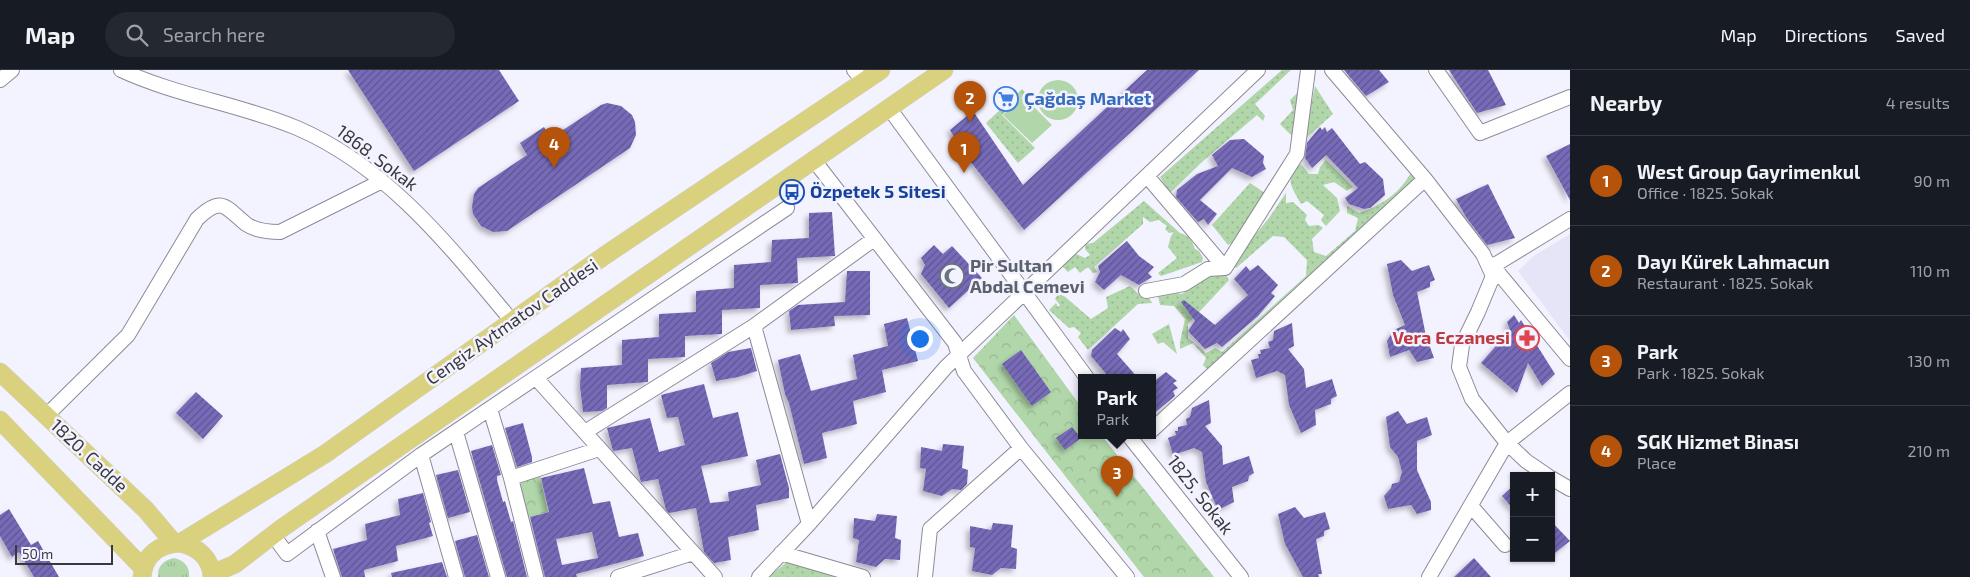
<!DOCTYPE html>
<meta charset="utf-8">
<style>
:root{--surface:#171b24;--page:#242831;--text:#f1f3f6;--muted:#9ea1a6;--line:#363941;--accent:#b45309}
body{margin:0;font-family:"Exo 2",sans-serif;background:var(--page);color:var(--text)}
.controls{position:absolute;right:15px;bottom:15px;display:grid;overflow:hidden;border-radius:0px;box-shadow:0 1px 4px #0004}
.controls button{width:45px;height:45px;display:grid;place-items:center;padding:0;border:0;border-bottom:1px solid var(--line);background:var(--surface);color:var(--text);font:25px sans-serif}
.scale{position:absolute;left:15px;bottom:12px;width:98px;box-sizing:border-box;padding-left:5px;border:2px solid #38383d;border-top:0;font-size:14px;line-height:18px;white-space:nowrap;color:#38383d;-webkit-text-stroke:4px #f3f2ff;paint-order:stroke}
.you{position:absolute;left:919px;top:268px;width:18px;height:18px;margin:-12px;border:4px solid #fff;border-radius:50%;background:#1a73e8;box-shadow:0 0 0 8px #1a73e833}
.badge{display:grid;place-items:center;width:32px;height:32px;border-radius:50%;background:var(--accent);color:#fff;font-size:16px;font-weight:700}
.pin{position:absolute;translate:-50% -41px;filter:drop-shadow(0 1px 2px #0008)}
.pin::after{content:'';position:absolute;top:26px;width:18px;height:15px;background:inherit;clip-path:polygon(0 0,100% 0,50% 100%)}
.popup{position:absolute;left:1078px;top:304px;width:78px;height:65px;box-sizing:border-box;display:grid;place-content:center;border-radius:0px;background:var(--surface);filter:drop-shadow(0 1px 4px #0005);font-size:16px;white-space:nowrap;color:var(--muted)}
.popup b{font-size:19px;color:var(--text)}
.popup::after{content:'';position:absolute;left:50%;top:100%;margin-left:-10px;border:10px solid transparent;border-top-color:var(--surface)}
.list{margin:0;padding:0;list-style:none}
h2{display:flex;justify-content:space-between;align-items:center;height:65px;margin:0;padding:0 20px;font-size:21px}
h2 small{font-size:16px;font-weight:400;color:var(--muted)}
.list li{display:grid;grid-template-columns:32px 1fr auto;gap:15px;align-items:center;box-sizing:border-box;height:90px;padding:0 20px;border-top:1px solid var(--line)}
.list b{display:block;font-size:19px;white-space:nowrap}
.list p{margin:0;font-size:16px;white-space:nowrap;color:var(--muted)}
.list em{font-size:16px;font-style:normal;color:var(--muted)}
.icon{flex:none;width:28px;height:28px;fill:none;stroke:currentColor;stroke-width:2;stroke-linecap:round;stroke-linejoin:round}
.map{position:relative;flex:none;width:1570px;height:507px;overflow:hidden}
header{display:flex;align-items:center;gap:30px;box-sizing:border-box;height:70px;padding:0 25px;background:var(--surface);border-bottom:1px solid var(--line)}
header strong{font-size:24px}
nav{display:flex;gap:28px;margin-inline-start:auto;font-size:18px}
.search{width:350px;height:45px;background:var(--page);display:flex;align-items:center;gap:12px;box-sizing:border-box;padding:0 18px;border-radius:28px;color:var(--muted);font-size:19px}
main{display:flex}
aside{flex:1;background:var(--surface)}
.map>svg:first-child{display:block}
</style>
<header>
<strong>Map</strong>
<div class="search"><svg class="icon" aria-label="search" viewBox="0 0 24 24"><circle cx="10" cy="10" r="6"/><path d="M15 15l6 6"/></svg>Search here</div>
<nav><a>Map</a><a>Directions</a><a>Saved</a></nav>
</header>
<main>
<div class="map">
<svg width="1570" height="507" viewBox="0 0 1570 507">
<defs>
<pattern id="grass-tufts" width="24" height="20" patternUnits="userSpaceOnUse" patternTransform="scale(1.25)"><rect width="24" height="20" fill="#b0d6a9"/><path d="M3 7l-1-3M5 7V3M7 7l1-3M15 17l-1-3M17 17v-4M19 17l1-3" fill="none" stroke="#98b892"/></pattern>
<pattern id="park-crowns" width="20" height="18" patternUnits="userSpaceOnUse" patternTransform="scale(1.25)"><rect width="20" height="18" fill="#b0d6a9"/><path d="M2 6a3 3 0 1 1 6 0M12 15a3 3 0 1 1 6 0" fill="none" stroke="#98b892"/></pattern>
<pattern id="garden-dots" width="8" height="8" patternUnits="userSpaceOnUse" patternTransform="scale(1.25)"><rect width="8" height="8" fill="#b0d6a9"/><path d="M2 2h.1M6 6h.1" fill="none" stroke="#98b892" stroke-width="1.8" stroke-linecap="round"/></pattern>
<pattern id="building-hatch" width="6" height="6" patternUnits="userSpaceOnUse" patternTransform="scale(1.25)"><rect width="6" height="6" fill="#776bb9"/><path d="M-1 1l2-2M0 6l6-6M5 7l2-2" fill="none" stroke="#5e548f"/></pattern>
<filter id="shadow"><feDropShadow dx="-3.5" dy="3.5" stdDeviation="2.5" flood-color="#0004"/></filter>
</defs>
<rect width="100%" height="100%" fill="#f3f2ff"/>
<path fill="#e6e5f8" d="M1570,164V271L1518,201L1535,185Z"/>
<path fill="url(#grass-tufts)" d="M174,488C184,490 190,497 189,507H158C157,496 164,490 174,488Z"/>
<path fill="url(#park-crowns)" d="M1014,245L1082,338V366H1102L1214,507H1144L973,288Z
M539,400L548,442L526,448L511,408Z"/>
<path fill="url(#garden-dots)" d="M1282,0H1291L1255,34L1265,46L1263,51L1257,45L1202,92L1170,123L1160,107Z
M1315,16L1333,44L1304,70Z
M1022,19L1026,23L1002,45L1035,78L1018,93L986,53Z
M1297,23L1298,39L1293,67L1280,54L1293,40L1290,30Z
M1326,90L1353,117L1347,121L1334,112L1323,115L1337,128L1340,141L1326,156L1321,150L1324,145L1307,131L1301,134C1293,119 1282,107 1301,94L1309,104H1318L1320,97Z
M1412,100L1419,109L1207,299L1203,295L1206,288L1193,273L1180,279V272L1185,249L1174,236L1160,235L1158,226L1171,222L1182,224L1205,206L1225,204L1229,210L1188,254V268L1206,283L1215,278L1222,282L1306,206L1307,190L1284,167L1273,166L1236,198L1232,193L1269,148L1286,123V133L1293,132L1307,145L1305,150L1309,156L1319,155L1323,158L1312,169L1314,182L1326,186L1355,161L1358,148L1347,143V136L1359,143C1381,136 1402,122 1412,100Z
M1250,113L1265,123L1238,169L1228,175L1212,155Z
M1144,131L1180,163C1189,165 1192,171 1195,179L1199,181L1203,188L1202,192L1161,206L1158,203L1177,188L1168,177L1171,166L1174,162L1169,163L1165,159L1167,156L1159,150L1150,152L1143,147V154L1094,197L1097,202L1093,203L1088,197L1080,203L1075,197L1068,202L1059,193L1072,182L1085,188L1090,185L1085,179V174L1093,173Z
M1130,216L1144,229L1149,228L1152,233L1138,234L1088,280L1078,267L1081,263L1074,257L1069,258L1049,240L1056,233L1058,237L1060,235L1055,229L1058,224L1064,226L1091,249L1108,238L1106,227Z
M1169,254L1177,284L1163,272L1158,274L1152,264Z
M790,489L845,507H769Z"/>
<path fill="#b0d6a9" d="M1038 30a20 20 0 1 1 40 0a20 20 0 1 1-40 0Z
M1023,26L1052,55L1032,73L1003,45Z"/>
<path fill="url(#building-hatch)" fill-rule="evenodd" filter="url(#shadow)" d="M348,0H499L519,31L414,101Z
M1147,0H1199L1024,160L963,82L950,60L973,41L1023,115Z
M1344,0H1379L1389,12L1366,26Z
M1449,0H1488L1506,35L1477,43Z
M607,33L621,36L632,45L635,52L636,65L630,78L507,161L493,162L481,156L473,144L472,137L474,124L478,118L527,85L520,73L544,57L551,68L601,35Z
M1320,57L1322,60L1325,57L1327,62L1332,58L1360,94L1365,92L1383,109L1385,125L1370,138L1364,139L1349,134L1345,128L1358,118L1326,85L1312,98L1305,88L1307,73Z
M1244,69L1264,86L1263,93L1266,99L1252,107L1232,98L1200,130L1217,144L1208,155L1204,149L1198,152L1176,127L1177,120L1197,104L1218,96L1212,85L1230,70Z
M1570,74V130L1546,86Z
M1488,114L1515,168L1487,175L1466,147L1456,129Z
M832,142L835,186L797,188L798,213L760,215V238L722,240V264L685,266V287L648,289V312L607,315V338L602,341L583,342L580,316L581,298L622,295V270L659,267V244L696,242V221L734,218V195L771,192L772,170L809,168V143Z
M1127,171L1139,186L1154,197L1148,203L1152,207L1139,215L1121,205L1104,220L1095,212L1100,202L1098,196Z
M934,175L943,184L952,176L982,208L949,238L921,204L925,195L921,188Z
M1401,190L1412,201L1429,195L1435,210L1430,212V217L1417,222L1426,266L1434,288L1417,292L1409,280L1390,287L1387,271L1394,260L1405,255L1393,225L1387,194Z
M1258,195L1278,215L1271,223L1275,226L1258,246L1222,277L1217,273L1205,279L1188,261L1195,251L1181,232L1184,230L1215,255L1248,225L1234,209L1246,196L1250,201Z
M847,201H870V245L834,246L835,256L791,260L789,241L798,235L845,232Z
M1514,245L1519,253L1521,250L1555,304L1542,316L1528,293L1517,323L1481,293L1510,260L1507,252Z
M907,248L918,291L882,300L886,322L853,331L857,354L822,363L827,388L804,394L789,333L785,324L778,290L800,284L811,321L857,309L853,285L888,276L884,254Z
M1292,253L1294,276L1288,279L1304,299L1306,318L1332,309L1337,326L1331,329V334L1315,340L1316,355L1301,363L1289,335L1285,305L1277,301L1256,308L1251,290L1259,288L1258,284H1261L1260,280L1270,278L1268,272L1273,270L1274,261Z
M1115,258L1121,262L1123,259L1130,269L1117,284L1138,308H1123L1111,304L1107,305L1091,286L1092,280Z
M751,278L757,301L738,307L716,311L711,293L728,282Z
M1021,280L1051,322L1032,336L1002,294Z
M1166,302L1177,311L1173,313L1178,318L1173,321L1175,326L1152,345V313Z
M704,314L713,348L738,342L748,386L701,396L710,433L729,431L728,422L761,415L756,390L780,384L789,418V428L756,435L759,460L728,467L731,490L714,493L704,482L696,438L669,443L666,440L658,409L641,412L632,378L613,381L607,358L650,348L659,382L685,375L678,347L667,348L661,325Z
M196,322L223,346L203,369L176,343Z
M1209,330L1211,353L1205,356L1222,376L1223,395L1249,386L1254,403L1249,406L1248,411L1232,417L1234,432L1218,440L1206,412L1202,382L1194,378L1173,385L1168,368L1176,365L1175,361H1178V357L1187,355L1186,349L1190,347L1192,338Z
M1398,341L1407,354L1427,347L1432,365L1417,371V400L1431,432V440L1417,444L1411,435L1388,439L1384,426L1391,418L1392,414L1399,412L1402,402L1398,387L1390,377L1386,347Z
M523,353L532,387V392L517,397L505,358Z
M1072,357L1081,368L1065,380L1056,368Z
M943,374L964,376L962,398L968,400L967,414L961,420L952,419L942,426L923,421L926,399L920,398L921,377L942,381Z
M492,375L501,405L497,406V410L503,432L505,431L511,452L513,451L527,507H507L471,381Z
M584,398L593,434L610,431L619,467L638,463L644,486L576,504L577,507H545L530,447L549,442L541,408ZM592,462L598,488L562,495L556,469Z
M458,400L470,442L448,448L436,405Z
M1514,415V440L1502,426Z
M423,423L431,452L429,453L433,466L396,476L398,491L364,500L365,507H342L333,479L367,470L365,454L400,445L398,429Z
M1295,437L1304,448L1325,442L1330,459L1324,461V466L1316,469L1322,504H1318L1319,507H1303L1285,474L1278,444Z
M9,439L31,475L38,471L59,507H34L19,482L12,487L0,466V445Z
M877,444L897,446L895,468L901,470L900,490L885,489L876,497L856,492L859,470L853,468L854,448L875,451Z
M1551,451L1570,471L1551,486Z
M993,453L1013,455L1011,477L1017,479L1016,499L1001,498L992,505L972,501L975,478L970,477V456L991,460Z
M477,465L489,507H465L455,471Z
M1474,488L1491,507H1454Z
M442,492L447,507H392L391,503Z"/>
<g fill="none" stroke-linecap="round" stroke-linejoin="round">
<defs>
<path id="minor" d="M121,0C177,26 240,34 297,58C388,97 450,177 512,251
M854,0L864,12
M1332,0L1425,109L1483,184L1493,206L1478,242L1462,275L1459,297L1472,329L1507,373L1526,391L1548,406
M1436,0L1480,63L1570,27
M0,10L12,0
M889,38L1087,308
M813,89L955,273L964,301L1021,378L1127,507
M1147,106L1225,198
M1491,194L1570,289
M1493,196L1570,149
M1146,221L1184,214L1208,199L1225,198L1297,84L1308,0
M536,308L715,507
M490,339L511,408
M46,346L128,265L197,149C222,125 225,137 246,154C256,161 268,162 280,162L382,111
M1152,360L1425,109
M456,362L498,507
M585,362L754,256
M1129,366L1241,507
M421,385L456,507
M1551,408L1570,419
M1471,436L1505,475
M809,454L754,256L874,169
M317,461L333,507
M273,465L287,484L421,385L787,138
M781,483L863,507
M536,507L511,408L599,379
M618,507L693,483
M759,507L809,454L946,297L1258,0
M925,507L930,459L1021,378
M1429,507L1507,373L1570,323"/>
<path id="major" d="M0,302L146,440L174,473
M0,350L143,498
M180,473C198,477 211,488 212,507
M212,504L235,494L282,458L944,0
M142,507C144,485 159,474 180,473L325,384L604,186L881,0"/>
</defs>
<use href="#minor" stroke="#8c8b96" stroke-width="16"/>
<use href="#major" stroke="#d3d3d4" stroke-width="19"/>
<use href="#minor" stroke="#fff" stroke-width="14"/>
<use href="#major" stroke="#dad17f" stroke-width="18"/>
</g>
<defs>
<symbol id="supermarket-ring" viewBox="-11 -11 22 22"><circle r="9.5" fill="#f3f2ff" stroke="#3f7fe0" stroke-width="1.5"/><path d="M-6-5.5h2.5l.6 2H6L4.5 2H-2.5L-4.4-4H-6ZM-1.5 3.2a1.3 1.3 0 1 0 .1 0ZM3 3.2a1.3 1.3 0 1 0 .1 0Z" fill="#3f7fe0"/></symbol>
<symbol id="bus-ring" viewBox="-11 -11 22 22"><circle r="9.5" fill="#f3f2ff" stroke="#1a4fb4" stroke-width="1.5"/><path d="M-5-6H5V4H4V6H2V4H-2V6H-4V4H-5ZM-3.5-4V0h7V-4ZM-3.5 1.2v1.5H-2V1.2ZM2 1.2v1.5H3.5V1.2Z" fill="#1a4fb4"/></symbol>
<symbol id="mosque-ring" viewBox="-11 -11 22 22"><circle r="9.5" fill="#f3f2ff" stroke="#6b7280" stroke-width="1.5"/><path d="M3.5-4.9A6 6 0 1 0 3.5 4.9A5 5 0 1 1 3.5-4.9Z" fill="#6b7280"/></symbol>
<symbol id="pharmacy-ring" viewBox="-11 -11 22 22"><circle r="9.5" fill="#f3f2ff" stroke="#e0444e" stroke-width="1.5"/><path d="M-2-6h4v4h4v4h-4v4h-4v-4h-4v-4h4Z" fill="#e0444e"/></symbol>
</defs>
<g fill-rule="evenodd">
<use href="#supermarket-ring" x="992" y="15" width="28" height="28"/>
<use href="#bus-ring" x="778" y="108" width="28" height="28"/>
<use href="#mosque-ring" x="938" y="192" width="28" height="28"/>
<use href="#pharmacy-ring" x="1513" y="254" width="28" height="28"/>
</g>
<g text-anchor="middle" stroke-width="5" stroke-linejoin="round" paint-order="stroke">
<g font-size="18" font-weight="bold" fill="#366cbe" stroke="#f3f2ff" text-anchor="start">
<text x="1024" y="35">Çağdaş Market</text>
</g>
<g font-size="18" fill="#38383d" stroke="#f3f2ff">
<text transform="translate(377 88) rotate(37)" y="6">1868. Sokak</text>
<text transform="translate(512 252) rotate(-35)" y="6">Cengiz Aytmatov Caddesi</text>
<text transform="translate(89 386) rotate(43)" y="6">1820. Cadde</text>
<text transform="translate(1200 425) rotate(52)" y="6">1825. Sokak</text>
</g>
<g font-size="18" font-weight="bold" fill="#164399" stroke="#f3f2ff" text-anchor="start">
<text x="810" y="128">Özpetek 5 Sitesi</text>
</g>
<g font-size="18" font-weight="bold" fill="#5b616d" stroke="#f3f2ff" text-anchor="start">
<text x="970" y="202">Pir Sultan<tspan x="970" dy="21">Abdal Cemevi</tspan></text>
</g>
<g font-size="18" font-weight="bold" fill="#be3a42" stroke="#f3f2ff" text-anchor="end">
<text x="1510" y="274">Vera Eczanesi</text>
</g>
</g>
</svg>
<div class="controls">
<button>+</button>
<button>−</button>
</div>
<div class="scale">50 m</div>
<div class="you"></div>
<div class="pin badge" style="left:964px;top:103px">1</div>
<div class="pin badge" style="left:970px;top:52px">2</div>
<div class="pin badge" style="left:1117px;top:427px">3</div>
<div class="popup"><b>Park</b>Park</div>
<div class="pin badge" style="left:554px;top:98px">4</div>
</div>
<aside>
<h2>Nearby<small>4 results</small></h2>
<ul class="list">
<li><span class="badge">1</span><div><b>West Group Gayrimenkul</b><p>Office · 1825. Sokak</p></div><em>90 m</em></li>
<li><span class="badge">2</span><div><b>Dayı Kürek Lahmacun</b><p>Restaurant · 1825. Sokak</p></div><em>110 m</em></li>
<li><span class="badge">3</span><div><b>Park</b><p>Park · 1825. Sokak</p></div><em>130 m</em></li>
<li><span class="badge">4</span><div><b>SGK Hizmet Binası</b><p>Place</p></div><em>210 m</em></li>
</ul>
</aside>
</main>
